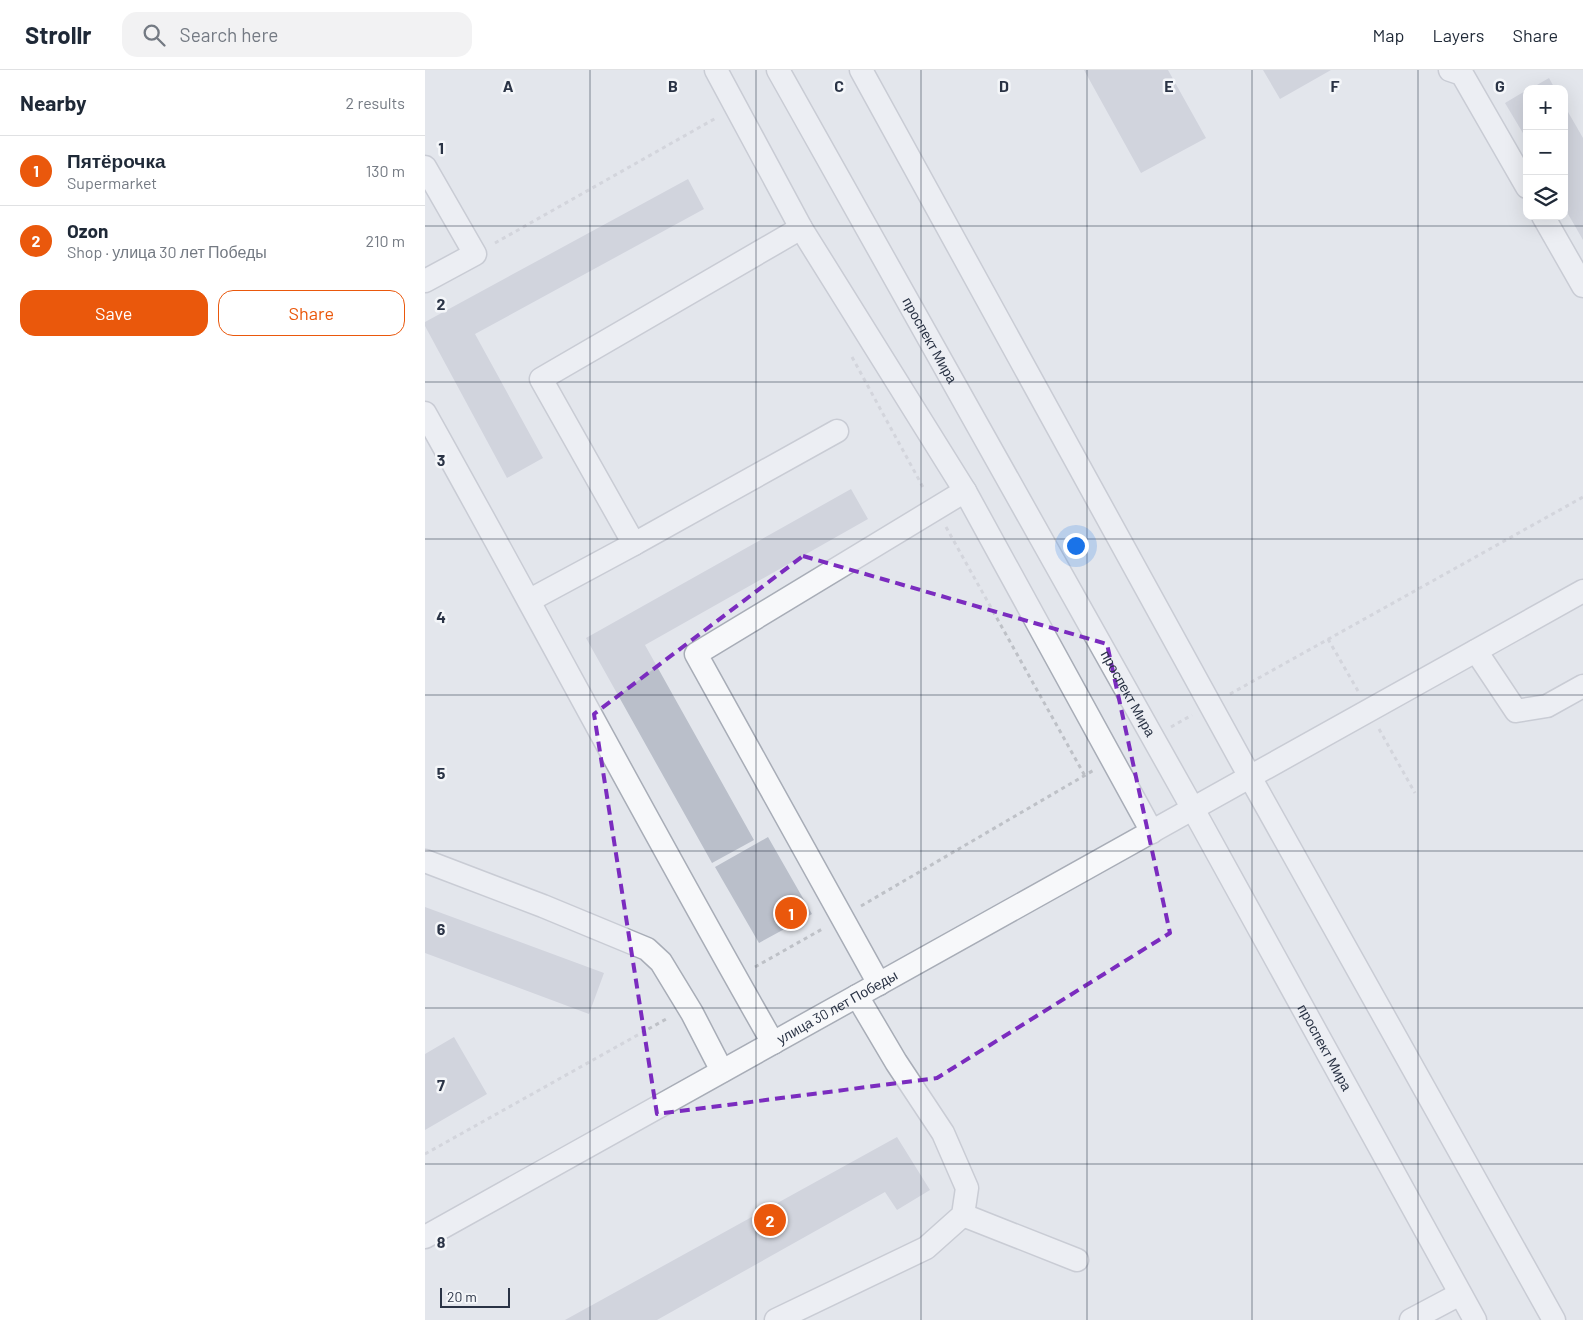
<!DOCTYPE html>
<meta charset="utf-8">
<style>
:root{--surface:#fff;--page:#f2f2f3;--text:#1f2937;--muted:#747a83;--line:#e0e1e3;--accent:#ea580c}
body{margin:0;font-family:Barlow,sans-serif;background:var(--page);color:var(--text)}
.controls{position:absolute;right:15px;top:15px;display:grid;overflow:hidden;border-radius:10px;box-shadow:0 5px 20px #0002}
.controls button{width:45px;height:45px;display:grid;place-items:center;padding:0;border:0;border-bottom:1px solid var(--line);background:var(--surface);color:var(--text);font:25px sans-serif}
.scale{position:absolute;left:15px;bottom:12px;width:70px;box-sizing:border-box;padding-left:5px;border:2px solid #2a3345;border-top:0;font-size:14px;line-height:18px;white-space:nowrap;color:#2a3345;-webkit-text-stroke:4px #f4f6f9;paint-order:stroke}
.you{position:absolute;left:650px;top:475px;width:18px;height:18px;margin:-12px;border:4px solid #fff;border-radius:50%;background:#1a73e8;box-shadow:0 0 0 8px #1a73e833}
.badge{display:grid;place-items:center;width:32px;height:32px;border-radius:50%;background:var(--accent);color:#fff;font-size:16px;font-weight:700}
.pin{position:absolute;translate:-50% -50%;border:2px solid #fff;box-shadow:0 1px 5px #0006}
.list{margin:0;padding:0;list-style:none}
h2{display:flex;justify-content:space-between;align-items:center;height:65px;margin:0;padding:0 20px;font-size:21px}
h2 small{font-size:16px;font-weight:400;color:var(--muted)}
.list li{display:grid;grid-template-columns:32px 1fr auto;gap:15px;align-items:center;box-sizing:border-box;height:70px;padding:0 20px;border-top:1px solid var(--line)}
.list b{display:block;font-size:19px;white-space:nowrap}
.list p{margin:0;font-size:16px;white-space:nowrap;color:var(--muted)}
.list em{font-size:16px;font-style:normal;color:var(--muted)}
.actions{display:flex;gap:10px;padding:15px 20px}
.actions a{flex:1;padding:11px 0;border:1px solid var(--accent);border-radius:15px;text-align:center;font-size:18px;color:var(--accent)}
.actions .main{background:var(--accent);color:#fff}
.icon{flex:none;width:28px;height:28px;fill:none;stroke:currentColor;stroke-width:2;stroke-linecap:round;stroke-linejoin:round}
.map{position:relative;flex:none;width:1158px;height:1250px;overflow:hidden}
header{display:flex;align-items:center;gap:30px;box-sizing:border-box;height:70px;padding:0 25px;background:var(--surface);border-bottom:1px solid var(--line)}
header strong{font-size:24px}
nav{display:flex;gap:28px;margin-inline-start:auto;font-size:18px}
.search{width:350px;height:45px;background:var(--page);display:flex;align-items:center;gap:12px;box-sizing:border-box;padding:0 18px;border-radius:15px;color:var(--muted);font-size:19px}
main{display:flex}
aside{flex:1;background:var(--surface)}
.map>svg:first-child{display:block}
</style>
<header>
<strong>Strollr</strong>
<div class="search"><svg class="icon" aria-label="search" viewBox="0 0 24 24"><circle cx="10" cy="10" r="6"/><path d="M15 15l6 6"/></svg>Search here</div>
<nav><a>Map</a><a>Layers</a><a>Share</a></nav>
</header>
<main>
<aside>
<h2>Nearby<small>2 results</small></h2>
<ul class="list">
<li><span class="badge">1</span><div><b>Пятёрочка</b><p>Supermarket</p></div><em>130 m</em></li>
<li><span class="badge">2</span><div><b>Ozon</b><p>Shop · улица 30 лет Победы</p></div><em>210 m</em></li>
</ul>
<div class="actions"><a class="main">Save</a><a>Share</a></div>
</aside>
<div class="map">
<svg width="1158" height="1250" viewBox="0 0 1158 1250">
<rect width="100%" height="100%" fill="#e3e6ec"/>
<path fill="#babfca" d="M659,0H743L781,68L716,103Z
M838,0H906L855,29Z
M1124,8L1130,19H1105Z
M1102,20V70L1080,33Z
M1139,35L1158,68V170L1139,137Z
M263,109L279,139L50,264L118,388L82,408L0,256V252Z
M426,419L443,449L220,575L329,770L287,793L161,568Z
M343,767L387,844L334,873L290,797Z
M0,837L179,903L164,944L0,883Z
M29,967L62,1024L0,1060V984Z
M472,1067L505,1120L472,1140L460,1122L232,1250H140Z"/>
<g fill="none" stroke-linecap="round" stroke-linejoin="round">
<defs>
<g id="minor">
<path d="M291,0L376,158L540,421L727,762"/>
<path id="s1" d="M353,0L768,739L1050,1250"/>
<path d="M436,0L825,707L1129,1250"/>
<path d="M1025,0L1037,4L1102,117"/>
<path d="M0,97L50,184L0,211"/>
<path d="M1118,146L1158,216"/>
<path d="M0,343C117,552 229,765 348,973"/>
<path d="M209,474L412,361"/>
<path d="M105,530L209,474L116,309L376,158"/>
<path d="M1051,581L1091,641L1122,636L1158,616"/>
<path d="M0,791L118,836L222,879L236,892L267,943L297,1001"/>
<path d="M454,914L271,584L540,421"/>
<path d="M538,1145L652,1190"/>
<path id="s2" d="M0,1167L1158,521"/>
<path d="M351,1250L501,1178L538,1145L542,1118L518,1063L471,992L432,926"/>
<path d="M986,1250L1035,1224"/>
</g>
</defs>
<use href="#minor" stroke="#a8adb7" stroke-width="25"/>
<path stroke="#bec1c7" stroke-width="3" stroke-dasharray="4 4" stroke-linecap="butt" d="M70,173L291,48
M427,287L499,419
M521,457L660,706
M903,569L933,621
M805,624L1158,427
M746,657L767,645
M954,659L990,723
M436,836L669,700
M330,897L399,858
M0,1084L243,948"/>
<use href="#minor" stroke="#f7f8fa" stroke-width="22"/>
</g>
<path d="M0 0H1158V1250H0ZM378,486L682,574L745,863L512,1008L232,1044L169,644Z" fill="#e3e6ec" fill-opacity=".55" fill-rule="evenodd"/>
<path fill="none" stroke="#7b2cbf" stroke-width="4" stroke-dasharray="10 6" stroke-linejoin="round" d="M378,486L682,574L745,863L512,1008L232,1044L169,644Z"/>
<path fill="none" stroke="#2a3345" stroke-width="1" stroke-opacity="0.55" d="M165,0V1250M331,0V1250M496,0V1250M662,0V1250M827,0V1250M993,0V1250M0,156H1158M0,312H1158M0,469H1158M0,625H1158M0,781H1158M0,938H1158M0,1094H1158"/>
<g text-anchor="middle" stroke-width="5" stroke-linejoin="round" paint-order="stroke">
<g font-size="14" fill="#2a3345" stroke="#f4f6f9">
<text dy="5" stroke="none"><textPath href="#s1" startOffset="310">проспект Мира</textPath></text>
<text dy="5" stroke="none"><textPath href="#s1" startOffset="715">проспект Мира</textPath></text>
<text dy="5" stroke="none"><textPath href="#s2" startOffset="472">улица 30 лет Победы</textPath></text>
<text dy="5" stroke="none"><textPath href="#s1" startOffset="1120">проспект Мира</textPath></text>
</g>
</g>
<g font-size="16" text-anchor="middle" font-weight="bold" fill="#2a3345" stroke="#f4f6f9" stroke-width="5" stroke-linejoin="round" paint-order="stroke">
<text x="83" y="22">A</text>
<text x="248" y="22">B</text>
<text x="414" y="22">C</text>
<text x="579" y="22">D</text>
<text x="744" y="22">E</text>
<text x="910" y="22">F</text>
<text x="1075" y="22">G</text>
<text x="16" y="84">1</text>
<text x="16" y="240">2</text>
<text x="16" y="396">3</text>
<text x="16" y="553">4</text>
<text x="16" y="709">5</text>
<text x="16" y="865">6</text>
<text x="16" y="1021">7</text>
<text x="16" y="1178">8</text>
</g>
</svg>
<div class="controls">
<button>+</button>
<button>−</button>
<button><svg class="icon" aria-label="layers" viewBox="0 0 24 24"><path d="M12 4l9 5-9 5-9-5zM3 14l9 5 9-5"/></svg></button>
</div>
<div class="scale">20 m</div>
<div class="you"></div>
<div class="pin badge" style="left:366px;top:843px">1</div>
<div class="pin badge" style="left:345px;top:1150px">2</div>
</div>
</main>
